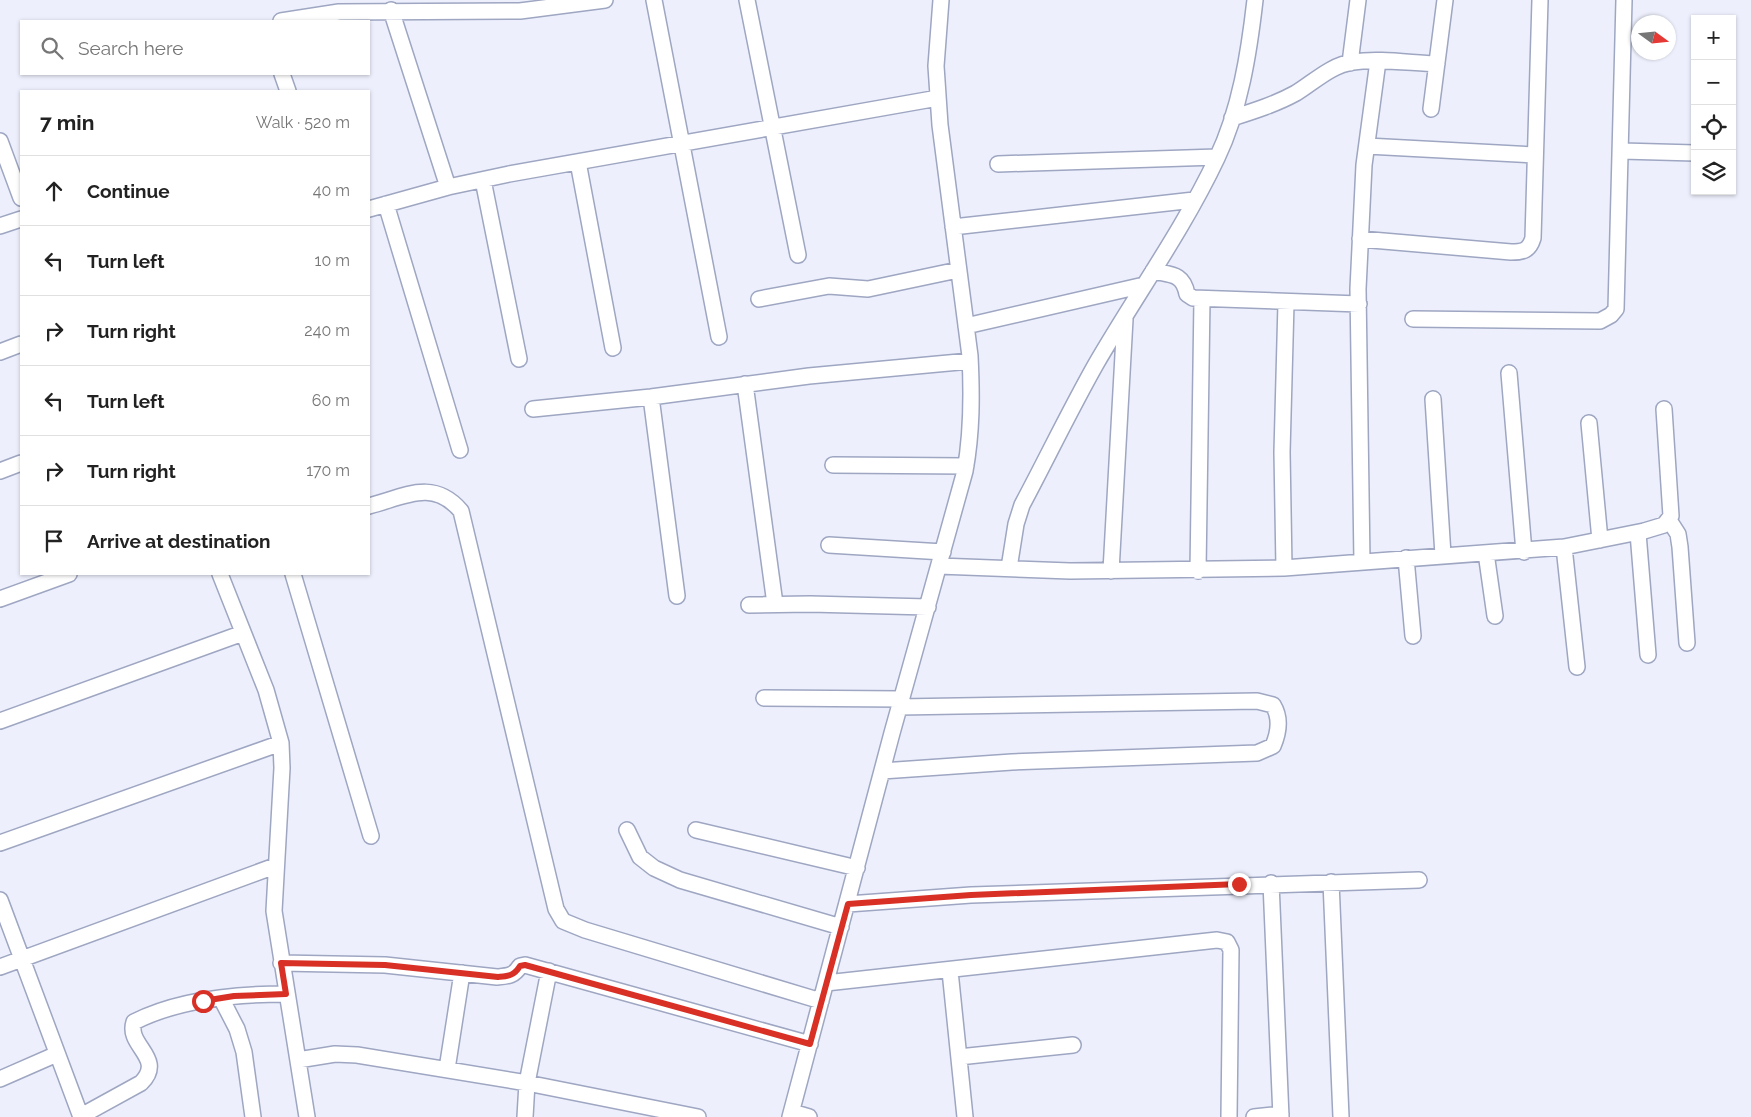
<!DOCTYPE html>
<meta charset="utf-8">
<style>
:root{--surface:#fff;--page:#f2f2f2;--text:#222;--muted:#767676;--line:#e0e0e0}
body{margin:0;font-family:Raleway,sans-serif;background:var(--page);color:var(--text)}
.controls{position:absolute;right:15px;top:15px;display:grid;overflow:hidden;border-radius:0px;box-shadow:0 1px 4px #0004}
.controls button{width:45px;height:45px;display:grid;place-items:center;padding:0;border:0;border-bottom:1px solid var(--line);background:var(--surface);color:var(--text);font:25px sans-serif}
.compass{position:absolute;left:1631px;top:15px;width:45px;height:45px;border-radius:50%;background:var(--surface);box-shadow:0 1px 4px #0004;rotate:105deg}
.stop{position:absolute;width:15px;height:15px;margin:-11px;border:4px solid #d93025;border-radius:50%;background:#fff}
.stop.end{background:#d93025;border-color:#fff;box-shadow:0 1px 5px #0008}
.list{margin:0;padding:0;list-style:none}
h2{display:flex;justify-content:space-between;align-items:center;height:65px;margin:0;padding:0 20px;font-size:21px}
h2 small{font-size:16px;font-weight:400;color:var(--muted)}
.list li{display:grid;grid-template-columns:32px 1fr auto;gap:15px;align-items:center;box-sizing:border-box;height:70px;padding:0 20px;border-top:1px solid var(--line)}
.list b{display:block;font-size:19px;white-space:nowrap}
.list em{font-size:16px;font-style:normal;color:var(--muted)}
.icon{flex:none;width:28px;height:28px;fill:none;stroke:currentColor;stroke-width:2;stroke-linecap:round;stroke-linejoin:round}
.map{position:relative;flex:none;width:1751px;height:1117px;overflow:hidden}
.search{position:absolute;background:var(--surface);box-shadow:0 1px 4px #0004;left:20px;top:20px;width:350px;height:55px;display:flex;align-items:center;gap:12px;box-sizing:border-box;padding:0 18px;border-radius:0px;color:var(--muted);font-size:19px}
.panel{position:absolute;background:var(--surface);box-shadow:0 1px 4px #0004;left:20px;top:90px;width:350px;height:485px;border-radius:0px}
.map>svg:first-child{display:block}
</style>
<div class="map">
<svg width="1751" height="1117" viewBox="0 0 1751 1117">
<rect width="100%" height="100%" fill="#edf0fc"/>
<g fill="none" stroke-linecap="round" stroke-linejoin="round">
<defs>
<path id="minor" d="M654,0L719,337
M747,0L798,255
M391,10L448,187
M281,21L339,12L520,11L605,0
M1350,63L1358,0
M282,74L288,91
M1431,109L1445,0
M1232,118C1254,111 1276,104 1296,93C1314,82 1331,65 1353,62C1379,58 1410,63 1437,64
M0,141L21,198
M1367,146L1535,155
M1622,151L1695,153
M578,162L613,348
M998,164L1217,157
M483,180L519,359
M386,204L460,450
M369,209L448,187L509,174L938,98
M0,226L21,219
M953,227L1194,200
M1360,239L1511,252C1523,252 1529,251 1533,238L1540,0
M1153,271C1171,275 1183,273 1187,294L1193,298L1359,304
M759,299L829,286L868,289L958,270
M1413,319L1600,321L1611,315L1616,309L1624,0
M966,326L1144,285
M0,352L21,344
M1509,373L1524,552
M745,384L775,604
M651,397L677,596
M1433,399L1443,555
M533,409L651,397L809,376L970,361
M1589,423L1600,540
M833,465L966,466
M0,471L21,463
M369,506C404,497 433,478 461,511L556,909L563,921L585,930L821,1001
M1669,520L1678,534L1680,547L1687,643
M1638,533L1648,655
M829,545L943,552
M1564,547L1577,667
M1486,553L1495,616
M1406,558L1413,636
M1362,562L1358,289L1364,165L1378,61
M939,566L1070,571L1284,568L1564,547L1644,531L1664,525L1671,516L1664,409
M1009,568L1016,524L1022,505C1047,458 1070,410 1096,364C1136,295 1183,230 1217,158C1240,110 1249,53 1255,0
M1284,568L1282,452L1286,303
M1111,571L1125,319
M1198,571L1202,299
M220,574L266,690L281,743L282,768L274,911L307,1117
M293,574L371,836
M0,599L69,574
M749,605L810,604L928,607
M764,698L902,699
M0,721L243,633
M882,771L1012,762L1257,753L1273,746C1279,732 1281,718 1273,705L1257,701L899,707
M627,830L640,857L654,868L680,880L841,927
M696,830L857,868
M0,843L281,743
M1331,882L1341,1117
M1271,883L1281,1117
M0,900L81,1117
M848,904L971,895L1419,880
M281,963L385,965L497,977C508,976 514,976 520,966L525,965L810,1044
M0,967L275,866
M950,971L965,1117
M826,983L1217,940L1227,942L1231,950L1229,1117
M221,998L237,1029L244,1052L253,1117
M959,1057L1073,1045
M298,1060L335,1054L357,1055L527,1083L698,1117
M447,1069L462,973
M0,1079L57,1054
M792,1112L809,1117
M81,1116L141,1083C166,1058 126,1046 134,1022C179,999 236,994 286,994
M525,1117L527,1083L549,971
M790,1117L892,733L965,471C972,432 972,396 970,356L940,125L936,66L941,0
M1254,1117L1281,1114"/>
</defs>
<use href="#minor" stroke="#9ea6c2" stroke-width="18"/>
<use href="#minor" stroke="#fff" stroke-width="15"/>
</g>
<g fill="none" stroke-linecap="round" stroke-linejoin="round">
<path stroke="#d93025" stroke-width="6" d="M203,1001L234,996L286,994L281,963L385,965L498,977C508,976 514,976 520,966L525,965L810,1044L848,904L971,895L1239,884"/>
</g>
</svg>
<div class="controls">
<button>+</button>
<button>−</button>
<button><svg class="icon" aria-label="locate" viewBox="0 0 24 24"><circle cx="12" cy="12" r="6"/><path d="M12 2v4M12 18v4M2 12h4M18 12h4"/></svg></button>
<button><svg class="icon" aria-label="layers" viewBox="0 0 24 24"><path d="M12 4l9 5-9 5-9-5zM3 14l9 5 9-5"/></svg></button>
</div>
<svg class="compass" viewBox="-18 -18 36 36"><path d="M0-13l5 13h-10z" fill="#e53935"/><path d="M0 13l5-13h-10z" fill="#767676"/></svg>
<div class="stop" style="left:203px;top:1001px"></div>
<div class="stop end" style="left:1239px;top:884px"></div>
<div class="search"><svg class="icon" aria-label="search" viewBox="0 0 24 24"><circle cx="10" cy="10" r="6"/><path d="M15 15l6 6"/></svg>Search here</div>
<section class="panel">
<h2>7 min<small>Walk · 520 m</small></h2>
<ul class="list">
<li><svg class="icon" aria-label="ahead" viewBox="0 0 24 24"><path d="M12 20V5M6 11l6-6 6 6"/></svg><div><b>Continue</b></div><em>40 m</em></li>
<li><svg class="icon" aria-label="left" viewBox="0 0 24 24"><path d="M17 20v-9H6M10 6l-5 5 5 5"/></svg><div><b>Turn left</b></div><em>10 m</em></li>
<li><svg class="icon" aria-label="right" viewBox="0 0 24 24"><path d="M7 20v-9h11M14 6l5 5-5 5"/></svg><div><b>Turn right</b></div><em>240 m</em></li>
<li><svg class="icon" aria-label="left" viewBox="0 0 24 24"><path d="M17 20v-9H6M10 6l-5 5 5 5"/></svg><div><b>Turn left</b></div><em>60 m</em></li>
<li><svg class="icon" aria-label="right" viewBox="0 0 24 24"><path d="M7 20v-9h11M14 6l5 5-5 5"/></svg><div><b>Turn right</b></div><em>170 m</em></li>
<li><svg class="icon" aria-label="arrive" viewBox="0 0 24 24"><path d="M6 21V4h12l-3 4 3 4H6"/></svg><div><b>Arrive at destination</b></div></li>
</ul>
</section>
</div>
